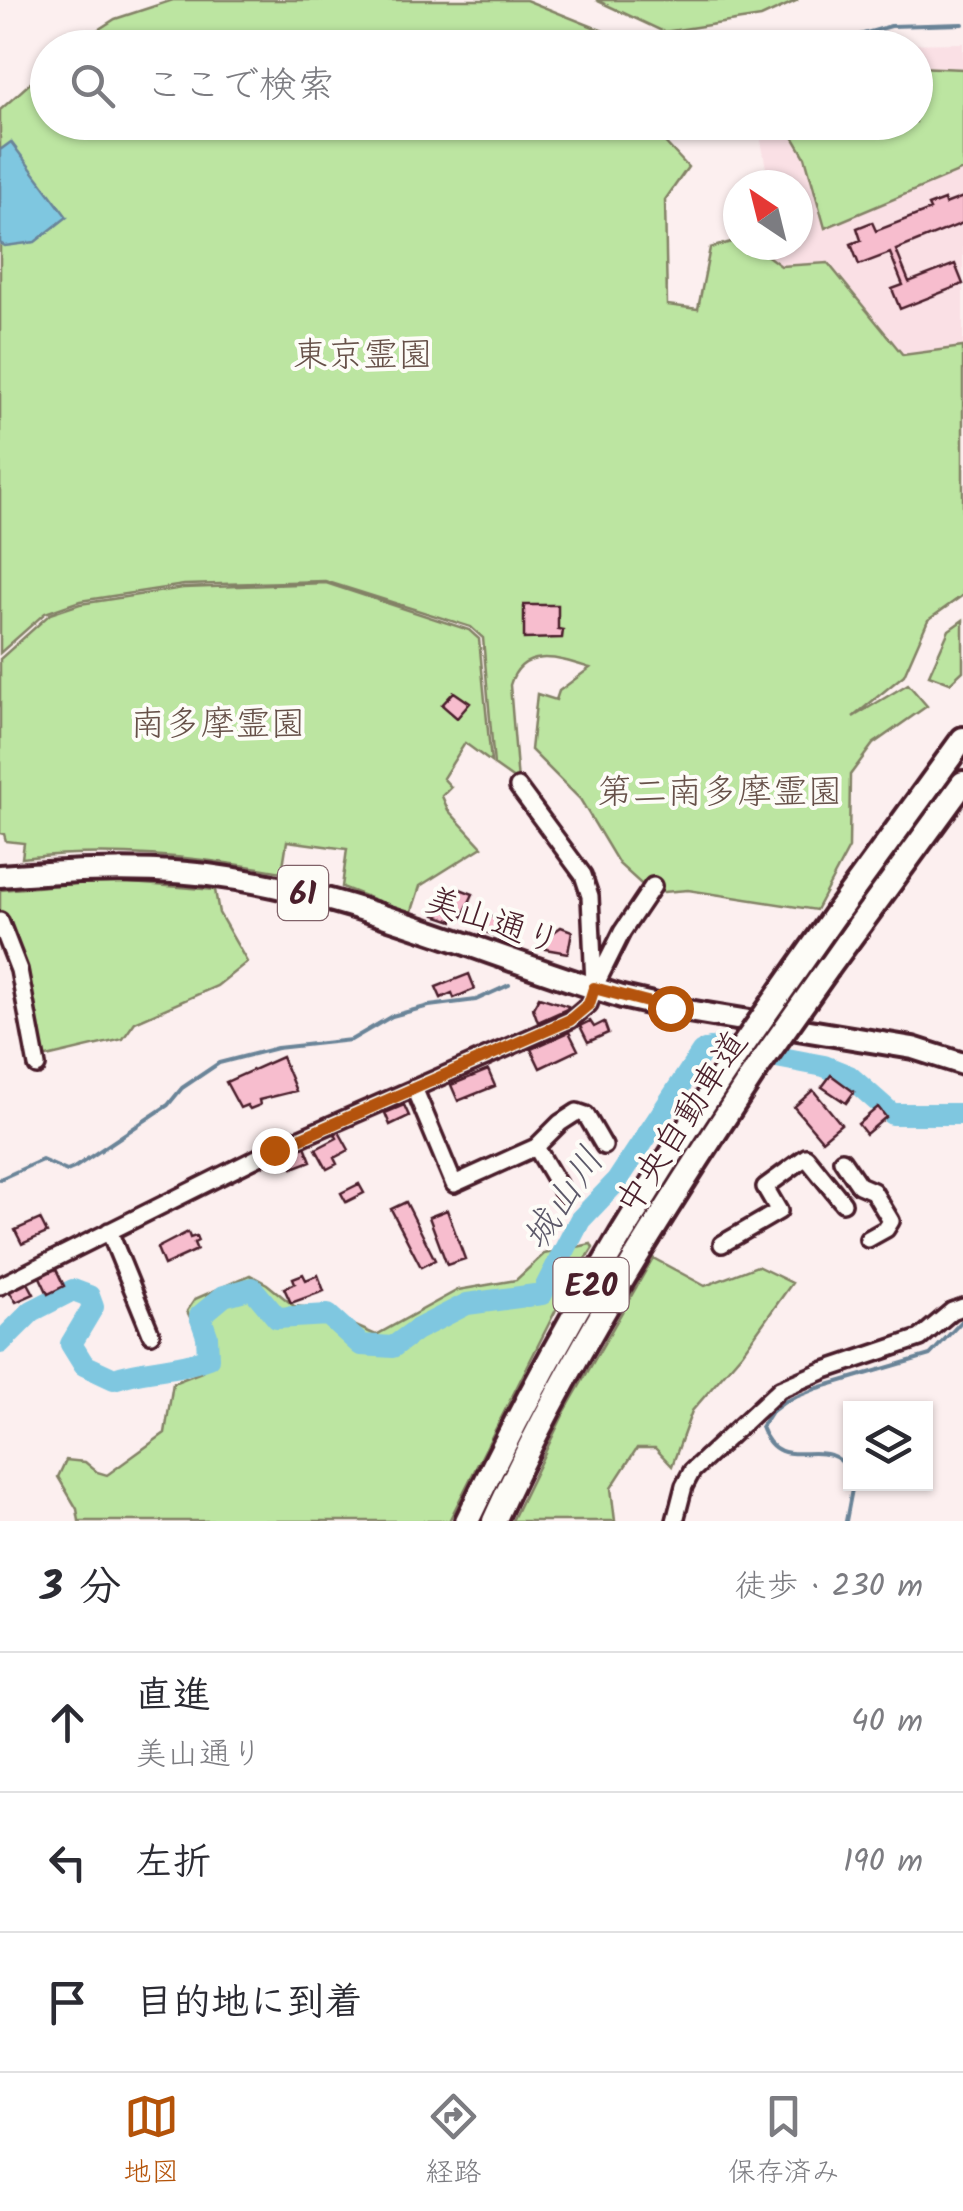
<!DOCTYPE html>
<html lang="ja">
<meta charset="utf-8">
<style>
:root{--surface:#fff;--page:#f7f7f7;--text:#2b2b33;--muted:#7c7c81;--line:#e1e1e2;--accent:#b45309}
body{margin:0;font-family:Kalam,"Klee One",sans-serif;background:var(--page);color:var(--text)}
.controls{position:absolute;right:30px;bottom:30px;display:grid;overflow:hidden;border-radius:0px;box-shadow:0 2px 8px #0004}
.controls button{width:90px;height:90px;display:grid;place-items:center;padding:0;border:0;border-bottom:2px solid var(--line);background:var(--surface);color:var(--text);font:50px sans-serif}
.compass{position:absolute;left:723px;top:170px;width:90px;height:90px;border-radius:50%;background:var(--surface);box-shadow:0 2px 8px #0004;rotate:325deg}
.stop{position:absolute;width:30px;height:30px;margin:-22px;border:8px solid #b45309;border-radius:50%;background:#fff}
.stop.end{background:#b45309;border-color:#fff;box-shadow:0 2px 10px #0008}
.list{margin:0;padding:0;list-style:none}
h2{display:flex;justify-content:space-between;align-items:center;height:130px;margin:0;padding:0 40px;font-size:42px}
h2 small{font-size:32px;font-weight:400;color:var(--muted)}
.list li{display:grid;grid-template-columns:65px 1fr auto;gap:30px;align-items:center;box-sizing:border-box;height:140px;padding:0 40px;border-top:2px solid var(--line)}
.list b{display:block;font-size:38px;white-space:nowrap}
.list p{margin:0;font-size:32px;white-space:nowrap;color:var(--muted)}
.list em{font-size:32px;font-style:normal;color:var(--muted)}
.icon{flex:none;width:55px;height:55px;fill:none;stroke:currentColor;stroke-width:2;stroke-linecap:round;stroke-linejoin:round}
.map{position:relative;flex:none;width:963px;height:1521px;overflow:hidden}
.search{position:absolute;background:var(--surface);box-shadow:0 2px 8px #0004;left:30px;right:30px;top:30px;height:110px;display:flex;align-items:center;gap:25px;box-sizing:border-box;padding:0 35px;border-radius:55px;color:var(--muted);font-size:38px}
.sheet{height:550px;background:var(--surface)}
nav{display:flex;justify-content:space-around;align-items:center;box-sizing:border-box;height:140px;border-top:2px solid var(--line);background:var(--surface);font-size:28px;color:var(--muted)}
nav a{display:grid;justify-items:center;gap:5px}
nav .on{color:var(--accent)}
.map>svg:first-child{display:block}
</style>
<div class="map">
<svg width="963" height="1521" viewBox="0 0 963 1521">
<rect width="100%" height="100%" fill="#fcefef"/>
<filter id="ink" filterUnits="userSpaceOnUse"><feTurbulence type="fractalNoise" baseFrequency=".01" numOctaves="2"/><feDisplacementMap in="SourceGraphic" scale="20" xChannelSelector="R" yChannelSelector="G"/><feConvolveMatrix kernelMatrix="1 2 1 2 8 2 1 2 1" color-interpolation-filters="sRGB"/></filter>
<g filter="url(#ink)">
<path fill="#fae0e5" d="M963,43V347L903,355L828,263L781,266L753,245H798V185H762L768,180L758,123L916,122V48L885,47L895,44Z"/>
<path fill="#bce5a1" stroke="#838266" stroke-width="2.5" d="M173,0H526L641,46L71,47L115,19Z
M596,0H798L761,17L664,32Z
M916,67L963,69V170L825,228L805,157L785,123L916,122Z
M47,68L48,122L647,123L688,167L665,200L667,305L698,309L710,248L738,240V245H753L781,266L828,263L903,355L963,347V595L928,620L904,675L853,717L908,684L927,706L873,744L850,775L849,848L816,910L688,890L651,893L619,864L580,799L531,750L537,694L556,700L559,691L590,668C561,659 522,645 510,685L518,782L494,765L483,638L471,627L325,581L184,585L80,601L45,613L0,653V110Z
M326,583L469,630L479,639L491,762L465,743L443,778L451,787L442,796L448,810L482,847L420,886L411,914L342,887L347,849L287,841L282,872C195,856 110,848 22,858L24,843L6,841L4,834L0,833V659L50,614L80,604L183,588Z
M963,620V671L950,683L929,675L949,630Z
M108,881L215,890L219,913L247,962L217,986L135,1022L123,1039L34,1060L0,921V890Z
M591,1244L593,1248L566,1290L449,1521H79L77,1509L58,1477L66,1460L85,1462L97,1472L107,1475L165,1433L173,1383L202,1372V1342L187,1311L195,1299L250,1275L267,1284L294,1306L315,1308L376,1335L458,1290L516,1280L544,1254Z
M653,1258L705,1286L757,1266L792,1283L742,1353L692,1411L672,1466L655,1448H637L611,1488L615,1521H512L564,1413Z"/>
<path fill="#7fc7e0" stroke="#6a8498" stroke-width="2.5" d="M11,142L67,217L35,242L5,246L0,243V150Z"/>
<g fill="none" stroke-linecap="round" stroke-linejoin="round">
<path stroke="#6a8498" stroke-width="4" d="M815,48L891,26L963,24
M700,1043L708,1049
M0,1179L42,1160L67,1171L74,1168L168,1105L182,1088L219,1063L277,1048L351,1040L392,1016L429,1006L476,1000L509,985
M850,1472C825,1429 781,1480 761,1427L770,1413L786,1401L818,1388L930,1355L963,1320
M846,1521L853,1484"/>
<path stroke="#7fc7e0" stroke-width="22" d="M0,1343L32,1311L73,1290L89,1296L93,1307L71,1344L84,1365L114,1379C145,1368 175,1371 208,1358L207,1336L200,1316L224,1296L252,1288L277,1318L328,1315L361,1345L393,1347L416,1330L467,1304L542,1294L580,1220L617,1181L702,1052L719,1046L824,1066L849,1076L892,1114H963"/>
</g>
<path fill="#f7bdce" stroke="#4a1f2b" stroke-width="2.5" d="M963,197V223L896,250L909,282L955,264L963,284L900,309L892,289L903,285L890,253L859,265L851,244L861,240L857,228L872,222L876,231L930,210L928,206L944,200L945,204Z
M524,605H558V629L563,630L562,638L524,639Z
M454,692L470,703L457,718L442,705Z
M460,889L473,894L462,918L455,915L453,921L435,915L442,894L456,898Z
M487,915L514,925L509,940L482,931Z
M561,927L572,931L568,953L545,949L547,937Z
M469,974L475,989L454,998L452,993L441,998L436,987Z
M539,997L568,1006L567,1009L538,1022L533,1008Z
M590,1021L594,1027L604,1022L608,1033L588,1042L580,1026Z
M569,1032L578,1050L540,1068L531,1049Z
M282,1057L296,1091L259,1100L260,1105L250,1109L247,1105L240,1108L226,1082Z
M488,1070L495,1086L458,1101L451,1085Z
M831,1075L854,1092L846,1103L822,1087Z
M813,1090L841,1124L822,1140L794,1107Z
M404,1105L409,1116L390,1125L385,1113Z
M878,1107L886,1117L866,1134L858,1124Z
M338,1130L349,1150L334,1158L337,1164L327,1169L316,1149L337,1138L334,1132Z
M305,1146L311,1161L293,1168L287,1153Z
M359,1184L364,1193L346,1202L341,1193Z
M406,1202L435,1260L421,1267L391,1209Z
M447,1210L465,1259L447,1265L429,1217Z
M40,1219L47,1233L22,1244L15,1230Z
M188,1232L190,1238L196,1236L198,1241L194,1243L197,1250L164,1265L157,1248Z
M55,1267L64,1286L48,1294L39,1275Z
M303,1274L306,1280L318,1275L324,1291L291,1303L284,1288L295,1283L293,1278Z
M27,1281L34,1294L16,1302L9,1291Z"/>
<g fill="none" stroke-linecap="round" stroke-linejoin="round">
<defs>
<path id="minor" d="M518,787L583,875L590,896L594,984
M0,921L19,970L37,1066
M414,1088L454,1184L536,1147L560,1123L577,1112L586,1115L604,1146
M536,1147L565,1196
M842,1160L859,1185L873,1191L891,1221L886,1229L868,1239
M109,1231L151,1334
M722,1244L779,1211L765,1187L806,1157L843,1203
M0,1286L273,1150L570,1020L589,1004L594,988L622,932L653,886
M675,1521L684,1486L692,1471L780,1389L825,1370L920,1338L952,1311L963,1307"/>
<path id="major" d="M0,876C79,870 157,866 236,879C368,901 494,958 622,997L670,1008L913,1048L963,1064"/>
<path id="highway" d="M837,912L963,739
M828,968L963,783
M467,1521C543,1360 633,1208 733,1060
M494,1521C566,1362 659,1217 755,1071"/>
</defs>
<use href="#minor" stroke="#4a1f2b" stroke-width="22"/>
<use href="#major" stroke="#4a1f2b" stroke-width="28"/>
<use href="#highway" stroke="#4a1f2b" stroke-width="30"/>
<use href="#minor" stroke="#fdfcf7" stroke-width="15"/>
<use href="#major" stroke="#fdfcf7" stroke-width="20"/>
<use href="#highway" stroke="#fdfcf7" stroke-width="22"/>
<defs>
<path id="highway-bridge" d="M733,1060L837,912
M755,1071L828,968"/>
</defs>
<use href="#highway-bridge" stroke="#4a1f2b" stroke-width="30" stroke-linecap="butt"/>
<use href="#highway-bridge" stroke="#fdfcf7" stroke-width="22"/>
</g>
</g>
<g fill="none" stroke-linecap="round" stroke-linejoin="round" filter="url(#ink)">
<path stroke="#b45309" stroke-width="12" d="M274,1150L570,1020L589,1004L594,988L670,1008"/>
</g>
<g text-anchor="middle" stroke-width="8" stroke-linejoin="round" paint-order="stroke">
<g fill="#fdfcf7" stroke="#806168" stroke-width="2.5">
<rect x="278" y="866" width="50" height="54" rx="8"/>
<rect x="553.5" y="1258" width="75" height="54" rx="8"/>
</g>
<g font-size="32" font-weight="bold" fill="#4a1f2b">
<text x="303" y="904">61</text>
<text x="591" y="1296">E20</text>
</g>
<g font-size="35" fill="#665048" stroke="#fdfcf7">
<text x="363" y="366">東京霊園</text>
<text x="218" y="735">南多摩霊園</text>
<text x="720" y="803">第二南多摩霊園</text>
</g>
<g font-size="35" fill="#4a1f2b" stroke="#fdfcf7">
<text transform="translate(493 920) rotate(19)" y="12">美山通り</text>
<text transform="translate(681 1122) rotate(-57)" y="12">中央自動車道</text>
</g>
<g font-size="38" font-style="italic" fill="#5d5a6a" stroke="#fdfcf7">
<text transform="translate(562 1198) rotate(-56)" y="13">城山川</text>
</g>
</g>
</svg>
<div class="controls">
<button><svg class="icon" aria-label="layers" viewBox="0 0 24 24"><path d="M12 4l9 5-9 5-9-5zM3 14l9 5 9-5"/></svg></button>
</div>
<svg class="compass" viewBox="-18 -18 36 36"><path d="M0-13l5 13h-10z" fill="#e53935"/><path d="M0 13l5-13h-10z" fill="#7c7c81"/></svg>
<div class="stop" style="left:670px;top:1008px"></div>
<div class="stop end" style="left:274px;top:1150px"></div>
<div class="search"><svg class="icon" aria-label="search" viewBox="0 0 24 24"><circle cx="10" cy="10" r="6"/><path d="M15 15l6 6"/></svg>ここで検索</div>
</div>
<section class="sheet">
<h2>3 分<small>徒歩 · 230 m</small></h2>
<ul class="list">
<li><svg class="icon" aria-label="ahead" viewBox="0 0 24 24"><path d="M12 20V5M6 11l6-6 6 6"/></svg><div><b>直進</b><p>美山通り</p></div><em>40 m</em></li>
<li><svg class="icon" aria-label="left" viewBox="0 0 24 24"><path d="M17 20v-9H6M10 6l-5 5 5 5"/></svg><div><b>左折</b></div><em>190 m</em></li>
<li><svg class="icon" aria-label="arrive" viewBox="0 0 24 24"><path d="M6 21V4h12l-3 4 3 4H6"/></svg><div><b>目的地に到着</b></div></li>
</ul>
</section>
<nav>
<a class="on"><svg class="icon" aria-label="map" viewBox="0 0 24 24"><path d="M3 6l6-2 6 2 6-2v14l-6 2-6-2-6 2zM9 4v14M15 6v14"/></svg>地図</a>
<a><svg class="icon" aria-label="directions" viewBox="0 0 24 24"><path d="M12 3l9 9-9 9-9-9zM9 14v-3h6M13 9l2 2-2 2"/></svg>経路</a>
<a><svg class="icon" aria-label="saved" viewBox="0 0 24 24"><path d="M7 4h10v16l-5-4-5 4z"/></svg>保存済み</a>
</nav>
